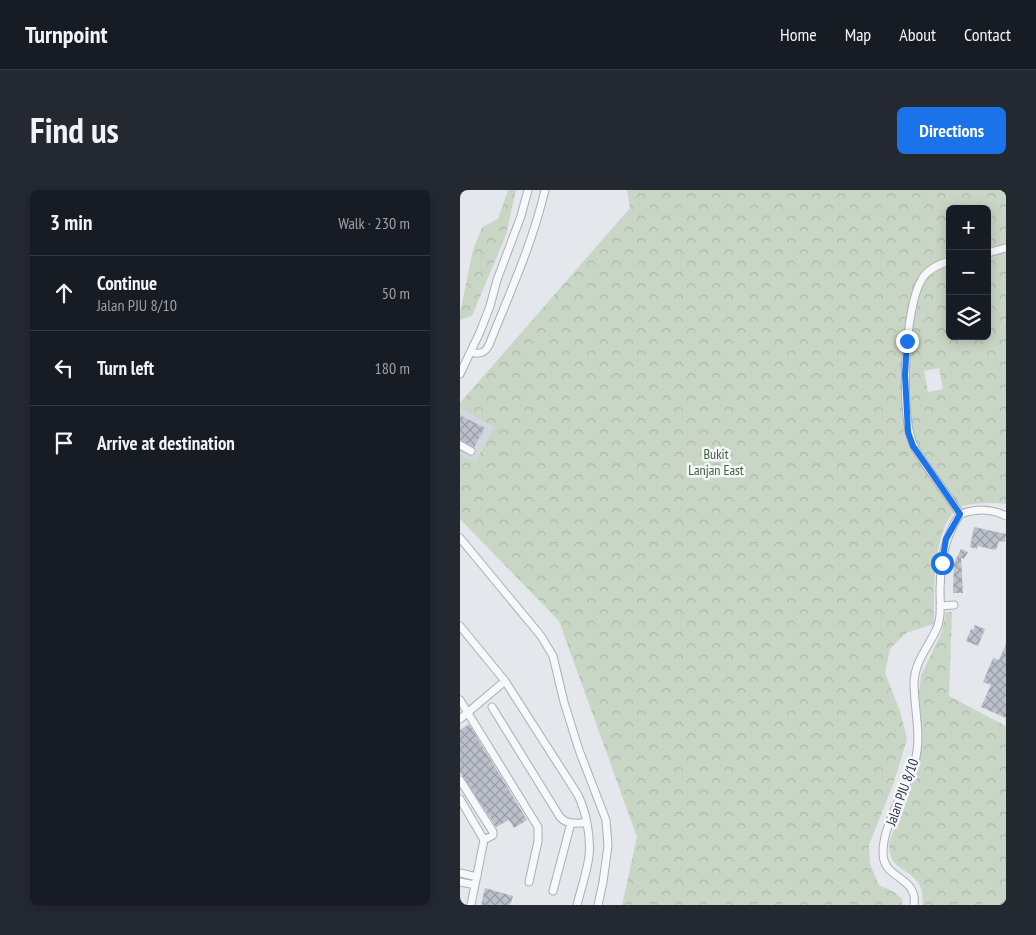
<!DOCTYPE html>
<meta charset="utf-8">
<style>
:root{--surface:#171b24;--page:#242831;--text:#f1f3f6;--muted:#9ea1a6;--line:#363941;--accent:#1a73e8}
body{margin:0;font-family:"PT Sans Narrow",sans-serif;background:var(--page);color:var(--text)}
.controls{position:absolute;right:15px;top:15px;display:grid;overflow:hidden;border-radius:8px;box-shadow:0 2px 12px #0003}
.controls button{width:45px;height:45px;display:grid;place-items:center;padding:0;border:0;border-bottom:1px solid var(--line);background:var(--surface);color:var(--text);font:25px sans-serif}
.stop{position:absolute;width:15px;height:15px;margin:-11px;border:4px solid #1a73e8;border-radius:50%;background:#fff}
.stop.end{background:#1a73e8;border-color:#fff;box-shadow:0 1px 5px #0008}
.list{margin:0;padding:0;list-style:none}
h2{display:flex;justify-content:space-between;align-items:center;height:65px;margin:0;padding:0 20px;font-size:21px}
h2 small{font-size:16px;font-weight:400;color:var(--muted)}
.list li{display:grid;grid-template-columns:32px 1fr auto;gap:15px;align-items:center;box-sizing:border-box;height:75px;padding:0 20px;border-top:1px solid var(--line)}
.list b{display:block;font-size:19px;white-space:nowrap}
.list p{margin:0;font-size:16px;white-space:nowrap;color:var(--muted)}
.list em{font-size:16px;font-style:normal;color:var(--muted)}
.icon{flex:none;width:28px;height:28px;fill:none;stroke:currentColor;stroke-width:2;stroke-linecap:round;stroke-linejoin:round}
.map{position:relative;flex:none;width:546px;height:715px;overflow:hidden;border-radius:8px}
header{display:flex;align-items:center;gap:30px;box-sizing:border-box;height:70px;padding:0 25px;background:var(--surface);border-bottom:1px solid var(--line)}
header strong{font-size:24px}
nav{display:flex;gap:28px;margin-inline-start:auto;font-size:18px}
.intro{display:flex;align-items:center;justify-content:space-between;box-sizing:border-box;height:120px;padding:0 30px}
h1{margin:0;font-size:35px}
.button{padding:12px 22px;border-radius:8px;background:var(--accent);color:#fff;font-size:18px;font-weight:700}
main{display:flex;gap:30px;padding:0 30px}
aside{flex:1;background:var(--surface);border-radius:8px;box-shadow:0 2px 12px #0003}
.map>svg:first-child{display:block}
</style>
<header>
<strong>Turnpoint</strong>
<nav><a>Home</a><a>Map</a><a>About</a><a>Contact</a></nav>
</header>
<div class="intro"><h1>Find us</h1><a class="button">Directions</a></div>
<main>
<aside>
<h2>3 min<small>Walk · 230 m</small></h2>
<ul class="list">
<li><svg class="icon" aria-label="ahead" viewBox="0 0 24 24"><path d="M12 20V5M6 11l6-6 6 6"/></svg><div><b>Continue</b><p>Jalan PJU 8/10</p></div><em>50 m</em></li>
<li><svg class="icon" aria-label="left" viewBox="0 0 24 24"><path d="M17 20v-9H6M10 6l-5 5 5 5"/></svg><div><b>Turn left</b></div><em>180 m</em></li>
<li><svg class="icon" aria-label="arrive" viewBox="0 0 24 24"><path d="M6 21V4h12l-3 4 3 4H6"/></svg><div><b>Arrive at destination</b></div></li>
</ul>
</aside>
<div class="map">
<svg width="546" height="715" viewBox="0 0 546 715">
<defs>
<pattern id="forest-crowns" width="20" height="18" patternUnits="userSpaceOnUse" patternTransform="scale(1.25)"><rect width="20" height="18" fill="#c9d6c5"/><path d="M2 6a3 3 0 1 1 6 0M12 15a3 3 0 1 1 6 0" fill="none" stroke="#adb8ab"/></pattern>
<pattern id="building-cross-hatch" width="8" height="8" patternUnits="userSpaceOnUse" patternTransform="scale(1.25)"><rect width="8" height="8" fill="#bbc0ca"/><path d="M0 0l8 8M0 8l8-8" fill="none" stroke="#989da6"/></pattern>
</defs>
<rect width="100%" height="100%" fill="#e4e7ec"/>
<path fill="#d2d6de" d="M0,219L34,237L15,272L0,264Z"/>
<path fill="url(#forest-crowns)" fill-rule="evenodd" d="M48,0H56L46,45L12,126L0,130V123L13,60L22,37L38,29Z
M167,0H546V314C536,312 508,313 500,317C472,334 474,404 474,434L446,443L430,459L425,483L440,521L447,549L434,592L409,655L410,674L419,695L434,702L442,709V715H162L177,647L99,431L0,329V264L15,272L34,237L0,219V213L170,18ZM490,19H527V146H490ZM479,178L483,199L468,202L464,181Z
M486,422H492L489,506L546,536V715H463C462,710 463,704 461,699C454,677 428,683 429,653L459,572L462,545L459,503L461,485L481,444Z"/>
<path fill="url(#building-cross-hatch)" d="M0,225L25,238L14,257L0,250Z
M514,337L546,344L545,352L539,351L536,360L517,356V359L510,357Z
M501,359L508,362L504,369L501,368L503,403H493L494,373Z
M515,435L525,439L518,456L506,451L511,439L513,440Z
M546,454V528L521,517L531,495L523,492L533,468L539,470Z
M9,534L67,630L54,638L49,630L36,637L0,582V540Z
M25,698L53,706L50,715H21Z"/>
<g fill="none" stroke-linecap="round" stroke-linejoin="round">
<defs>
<path id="minor" d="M527,63L546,58
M490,71C479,74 468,79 462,89C444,118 440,224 453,254C456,262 463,270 467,277C478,292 489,308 500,324
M11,162C20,165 25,163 29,155C50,102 72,55 85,0
M0,184L20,142L30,116L37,90L61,26L68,0
M0,255L11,261
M0,348L81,446L93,466L104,512L119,560L146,630L148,656L143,692L138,715
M480,416L494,415
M0,436L45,491L118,605C126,622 131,646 129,666C127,682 121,699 117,715
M0,510L78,637V651L69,692
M32,517L100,627C107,635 116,633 126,633
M0,529L45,491
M0,590L33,642V645L24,650
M0,609L24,650L11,715
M0,683L17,687
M0,692L15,695
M93,701L111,633
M454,715C458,686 424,690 423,664C422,635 447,599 455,571C462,545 454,519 454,492C455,471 468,458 476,440C482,429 480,412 480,399C481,371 484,348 500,324C517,319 530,318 546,326"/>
</defs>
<use href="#minor" stroke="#a9aeb7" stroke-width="9"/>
<use href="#minor" stroke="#f7f8fa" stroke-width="7"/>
</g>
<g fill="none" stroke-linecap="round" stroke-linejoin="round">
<path stroke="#1a73e8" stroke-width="6" d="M447,151L445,185L448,242L453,256L500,324L486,349L482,373"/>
</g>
<g text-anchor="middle" stroke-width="5" stroke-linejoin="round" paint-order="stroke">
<g font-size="14" fill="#3f6138" stroke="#f4f6f9">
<text x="256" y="269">Bukit<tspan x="256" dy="16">Lanjan East</tspan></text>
</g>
<g font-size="14" fill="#2b3445" stroke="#f4f6f9">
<text transform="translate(442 602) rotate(-70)" y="5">Jalan PJU 8/10</text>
</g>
</g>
</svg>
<div class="controls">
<button>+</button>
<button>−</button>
<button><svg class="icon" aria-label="layers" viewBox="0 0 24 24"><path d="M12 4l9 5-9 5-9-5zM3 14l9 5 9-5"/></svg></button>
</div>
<div class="stop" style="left:482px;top:373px"></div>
<div class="stop end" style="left:447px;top:151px"></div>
</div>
</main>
